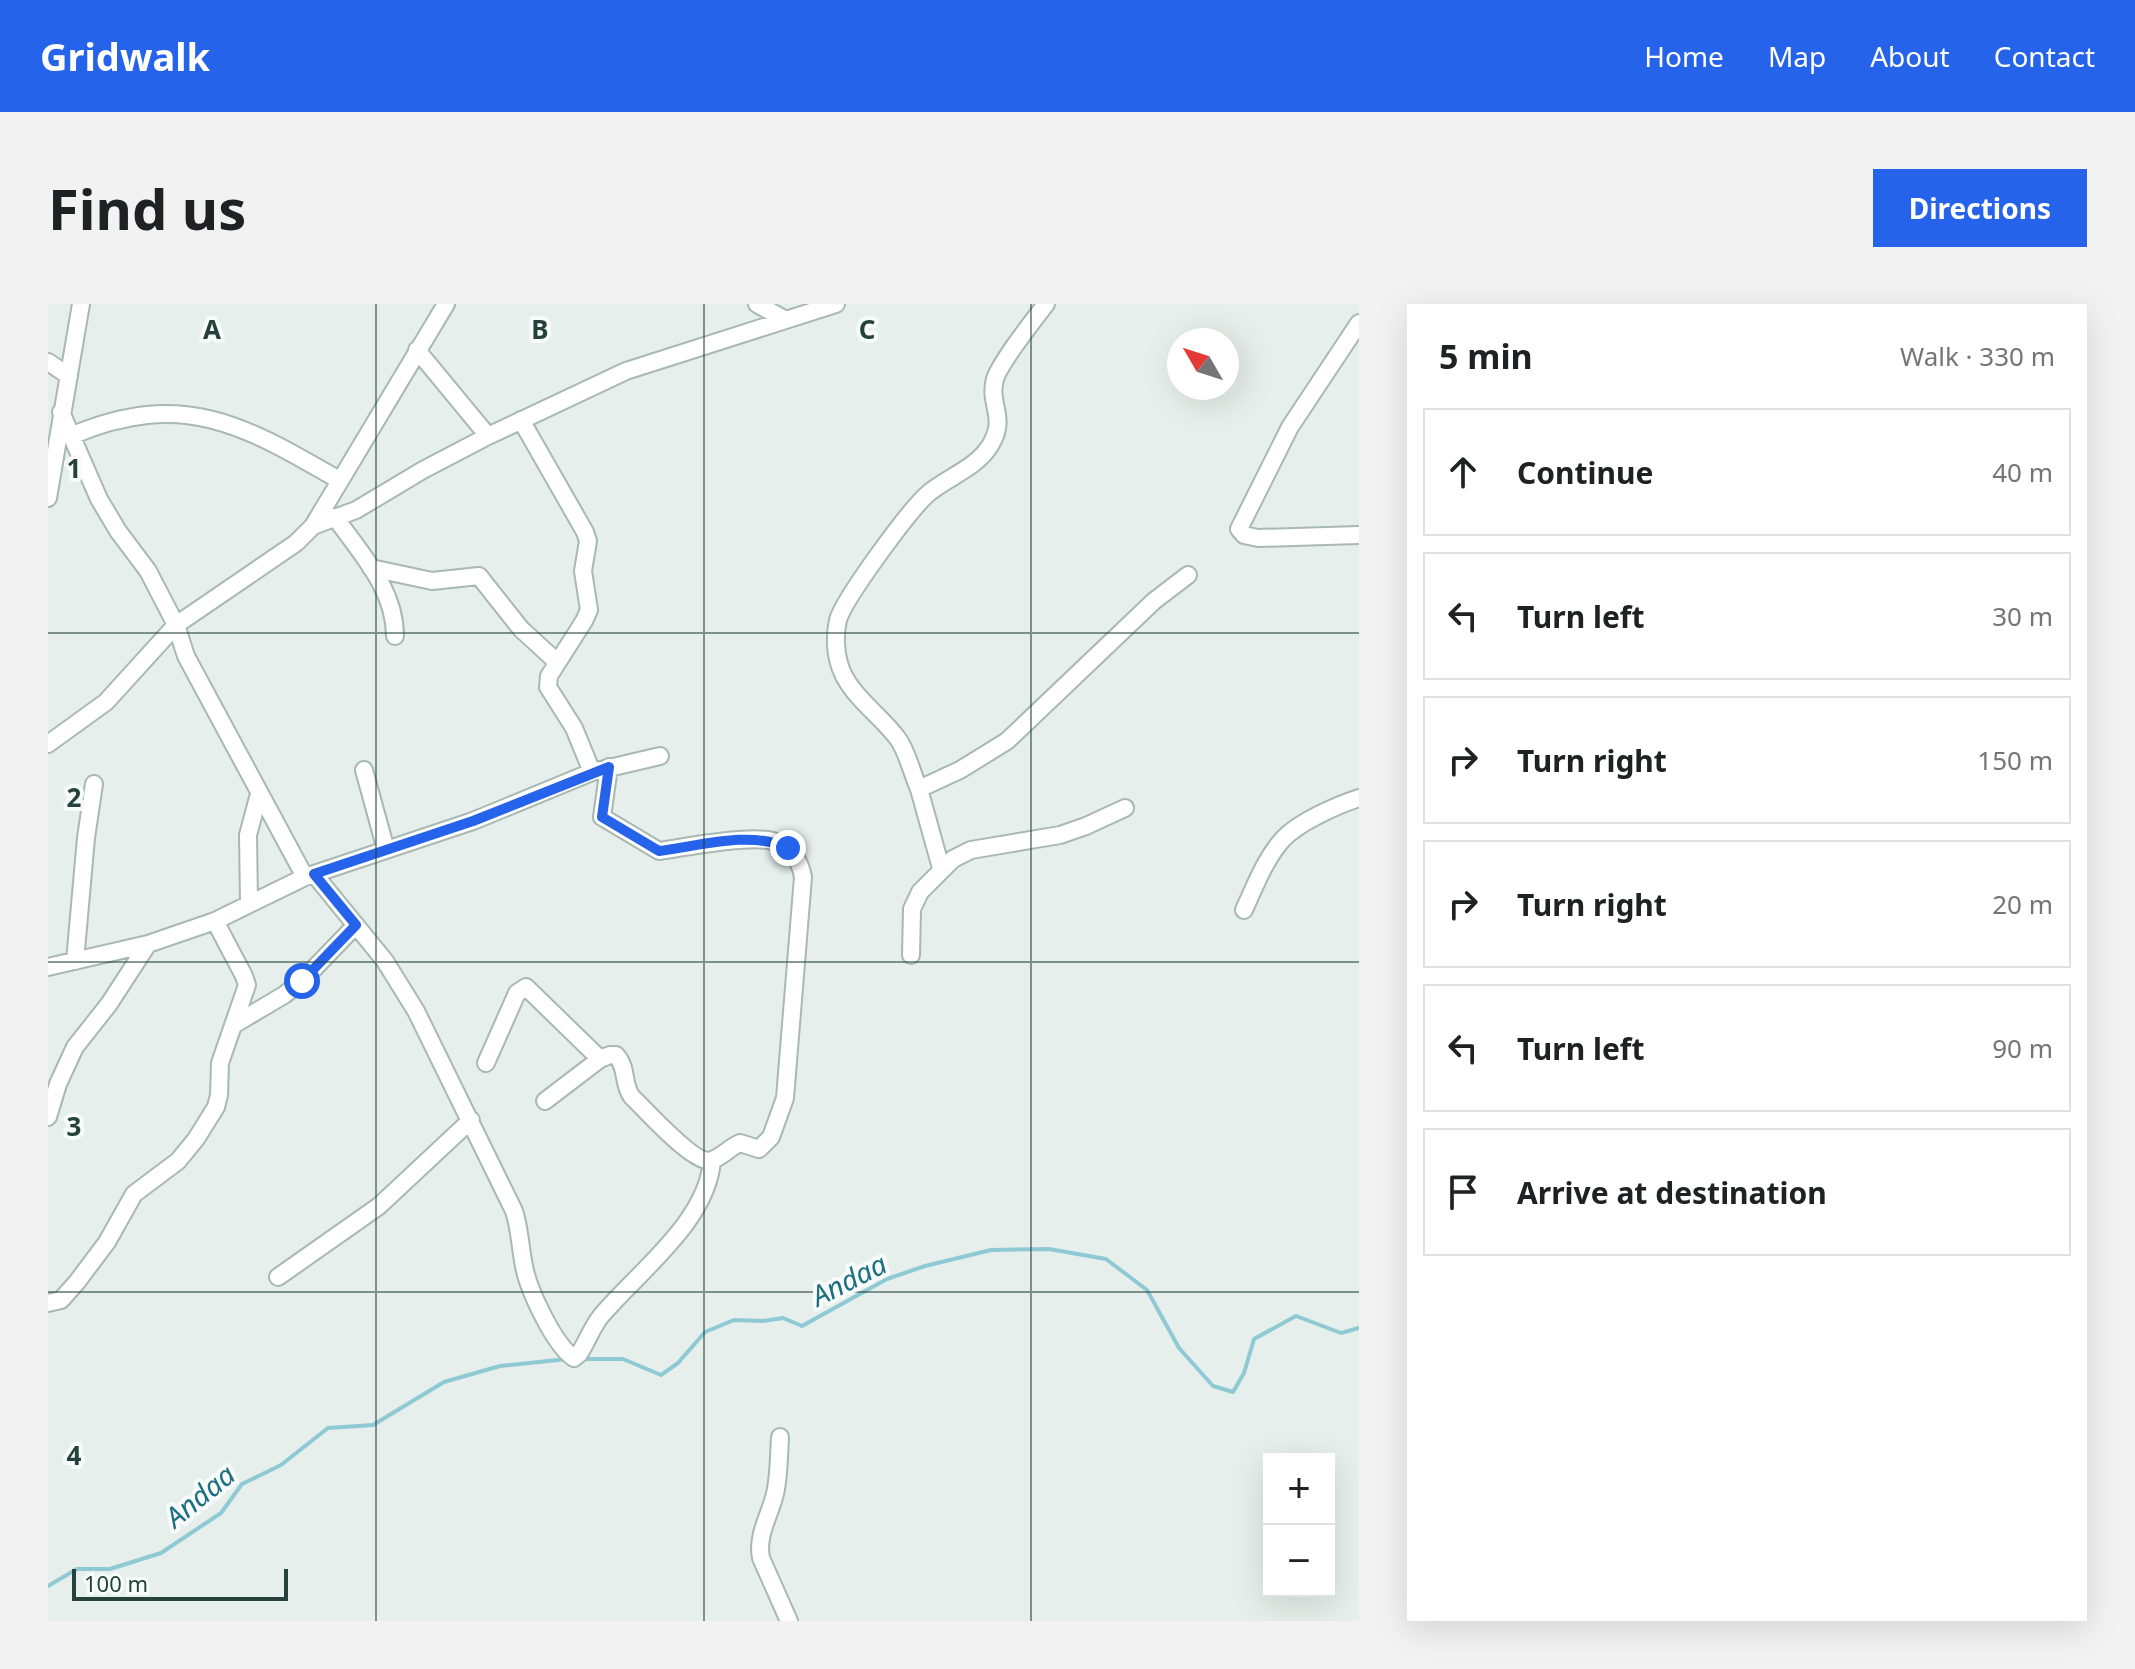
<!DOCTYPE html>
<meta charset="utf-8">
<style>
:root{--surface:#fff;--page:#f2f2f2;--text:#202124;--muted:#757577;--line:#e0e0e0;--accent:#2563eb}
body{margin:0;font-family:"Noto Sans",sans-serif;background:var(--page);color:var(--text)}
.controls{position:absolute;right:24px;bottom:24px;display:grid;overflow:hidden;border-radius:0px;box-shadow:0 8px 32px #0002}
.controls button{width:72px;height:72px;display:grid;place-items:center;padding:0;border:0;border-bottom:2px solid var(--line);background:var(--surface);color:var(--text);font:40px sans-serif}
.compass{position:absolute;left:1119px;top:24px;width:72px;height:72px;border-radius:50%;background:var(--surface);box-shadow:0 8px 32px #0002;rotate:309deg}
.scale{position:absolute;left:24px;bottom:20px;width:216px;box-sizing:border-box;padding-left:8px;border:4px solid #24423a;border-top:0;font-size:22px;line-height:28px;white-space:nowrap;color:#24423a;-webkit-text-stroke:6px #f7fbf9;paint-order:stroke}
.stop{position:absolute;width:24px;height:24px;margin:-18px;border:6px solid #2563eb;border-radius:50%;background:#fff}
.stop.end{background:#2563eb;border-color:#fff;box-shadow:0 2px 8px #0008}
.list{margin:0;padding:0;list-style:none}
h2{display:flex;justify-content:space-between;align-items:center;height:104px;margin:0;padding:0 32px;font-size:34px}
h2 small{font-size:26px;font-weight:400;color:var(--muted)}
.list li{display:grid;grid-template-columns:52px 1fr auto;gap:24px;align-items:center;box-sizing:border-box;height:128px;margin:0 16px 16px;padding:0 16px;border:2px solid var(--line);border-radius:0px}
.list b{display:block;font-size:30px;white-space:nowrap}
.list em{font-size:26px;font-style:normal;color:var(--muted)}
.icon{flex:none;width:44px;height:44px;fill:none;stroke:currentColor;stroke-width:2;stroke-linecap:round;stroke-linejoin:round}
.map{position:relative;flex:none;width:1311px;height:1317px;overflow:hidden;border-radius:0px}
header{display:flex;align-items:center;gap:48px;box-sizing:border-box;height:112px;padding:0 40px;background:var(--accent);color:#fff}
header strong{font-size:38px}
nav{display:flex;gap:44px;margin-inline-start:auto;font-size:28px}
.intro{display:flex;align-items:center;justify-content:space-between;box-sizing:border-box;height:192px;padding:0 48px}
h1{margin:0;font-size:56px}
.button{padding:20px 36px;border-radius:0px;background:var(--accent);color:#fff;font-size:28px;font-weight:700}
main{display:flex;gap:48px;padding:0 48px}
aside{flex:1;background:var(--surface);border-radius:0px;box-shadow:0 8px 32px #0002}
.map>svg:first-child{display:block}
</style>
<header>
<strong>Gridwalk</strong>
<nav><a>Home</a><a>Map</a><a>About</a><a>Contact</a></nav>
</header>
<div class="intro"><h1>Find us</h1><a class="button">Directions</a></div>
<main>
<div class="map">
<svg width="1311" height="1317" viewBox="0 0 1311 1317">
<rect width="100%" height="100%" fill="#e6efeb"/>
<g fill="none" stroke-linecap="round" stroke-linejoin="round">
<path stroke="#8ec9d4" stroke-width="4" d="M532,1055H575L613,1071L630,1059L657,1028L686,1016L715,1017L735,1014L754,1022L839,975L877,962L943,946L1001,945L1058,955L1099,986L1131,1044L1165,1082L1185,1088L1196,1069L1206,1035L1248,1012L1293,1029L1311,1024
M0,1282L29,1265H62L113,1249L173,1209L194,1180L233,1161L280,1124L325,1121L396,1078L452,1062L519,1055"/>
<defs>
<path id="street" d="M709,0L736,15
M998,0C985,17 953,57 947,75C940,100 959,113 943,140C930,163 902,172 882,188C863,203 796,295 790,316C787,329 787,346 791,359C799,390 832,410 850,435C860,449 864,470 871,485L912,466L959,437L1106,297L1140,271
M1311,19L1242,123L1191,225L1196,231L1210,234L1311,231
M369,46L440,132
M0,58L21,72
M13,108L51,195L70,227L100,267L128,321L138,352L257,573
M473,116L537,228L540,237L535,267L541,306L536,317L501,372L500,383L526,424L544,468
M25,131C135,85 196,121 291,176
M0,194L33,0
M287,213C313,250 347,285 347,332
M265,222L308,206L375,166L440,132L578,67L788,0
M323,264L384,277L431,272L473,325L509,358
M0,440L58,398L128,321L248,239L265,222L398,0
M316,466L338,546
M871,485L893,564
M266,570L337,657L368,707L466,907C472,925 472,943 476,962C480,985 506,1041 526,1054L531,1050C539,1038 544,1023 553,1012C590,968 660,917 664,856
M201,600L200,531L211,490
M1196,606C1207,582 1217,555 1235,535C1251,518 1289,501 1311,494
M863,651L864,605L872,588L905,555L923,546L1012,531L1038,522L1077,504
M27,657L38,534L46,480
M0,663L100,640L167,617L257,573L425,517L544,468L612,452
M187,720L236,691L254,677L308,621
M438,759L469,689L478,683L552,755
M497,797L552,755L562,751H568C580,764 574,780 584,793C598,806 647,862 664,856C674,853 682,843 692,839L711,845L723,833L737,794L755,573C752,557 743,541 725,537C700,531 638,543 611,547L554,513L561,463
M0,813L10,780L27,743L61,700L100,640
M230,973L331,902L423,816
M0,999L13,996L29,978L59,938L86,890L130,857L148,835L168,803L171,791L172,759L199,681L196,672L167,617
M732,1133C731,1150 731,1168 728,1185C724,1209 708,1229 713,1254L741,1317"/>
</defs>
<use href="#street" stroke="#a8b8b2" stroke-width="20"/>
<use href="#street" stroke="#fff" stroke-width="16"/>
</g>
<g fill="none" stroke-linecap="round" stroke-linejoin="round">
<path stroke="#2563eb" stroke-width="10" d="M254,677L308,621L266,570L425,517L561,463L554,513L611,547C651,542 703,526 740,544"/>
</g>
<path fill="none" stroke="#24423a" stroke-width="2" stroke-opacity="0.55" d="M328,0V1317M656,0V1317M983,0V1317M0,329H1311M0,658H1311M0,988H1311"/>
<g text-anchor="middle" stroke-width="8" stroke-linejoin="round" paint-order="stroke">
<g font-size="28" font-style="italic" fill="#1c6f80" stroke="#f7fbf9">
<text transform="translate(801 976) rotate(-27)" y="10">Andaa</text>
<text transform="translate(152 1192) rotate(-39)" y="10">Andaa</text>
</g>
</g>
<g font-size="26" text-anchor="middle" font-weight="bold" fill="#24423a" stroke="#f7fbf9" stroke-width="8" stroke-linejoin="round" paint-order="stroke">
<text x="164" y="35">A</text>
<text x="492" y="35">B</text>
<text x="819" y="35">C</text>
<text x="26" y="174">1</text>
<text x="26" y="503">2</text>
<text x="26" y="832">3</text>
<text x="26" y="1161">4</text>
</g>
</svg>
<div class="controls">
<button>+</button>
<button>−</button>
</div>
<svg class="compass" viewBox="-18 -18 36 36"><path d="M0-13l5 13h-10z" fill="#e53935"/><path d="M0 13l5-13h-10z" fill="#757577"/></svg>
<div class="scale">100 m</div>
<div class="stop" style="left:254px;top:677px"></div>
<div class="stop end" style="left:740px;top:544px"></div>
</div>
<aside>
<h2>5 min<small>Walk · 330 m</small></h2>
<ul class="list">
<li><svg class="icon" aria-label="ahead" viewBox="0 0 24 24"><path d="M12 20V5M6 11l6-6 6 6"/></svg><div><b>Continue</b></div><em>40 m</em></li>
<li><svg class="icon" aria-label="left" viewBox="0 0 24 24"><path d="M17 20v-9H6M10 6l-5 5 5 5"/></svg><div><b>Turn left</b></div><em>30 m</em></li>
<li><svg class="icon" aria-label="right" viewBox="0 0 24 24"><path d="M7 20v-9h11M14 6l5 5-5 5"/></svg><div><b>Turn right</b></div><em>150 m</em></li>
<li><svg class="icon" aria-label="right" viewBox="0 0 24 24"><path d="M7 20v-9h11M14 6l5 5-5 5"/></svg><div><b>Turn right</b></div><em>20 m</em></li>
<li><svg class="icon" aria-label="left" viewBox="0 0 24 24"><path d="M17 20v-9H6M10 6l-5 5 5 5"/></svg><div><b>Turn left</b></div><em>90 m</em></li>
<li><svg class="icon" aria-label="arrive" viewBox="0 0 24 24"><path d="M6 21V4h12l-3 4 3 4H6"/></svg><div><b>Arrive at destination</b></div></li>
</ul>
</aside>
</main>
